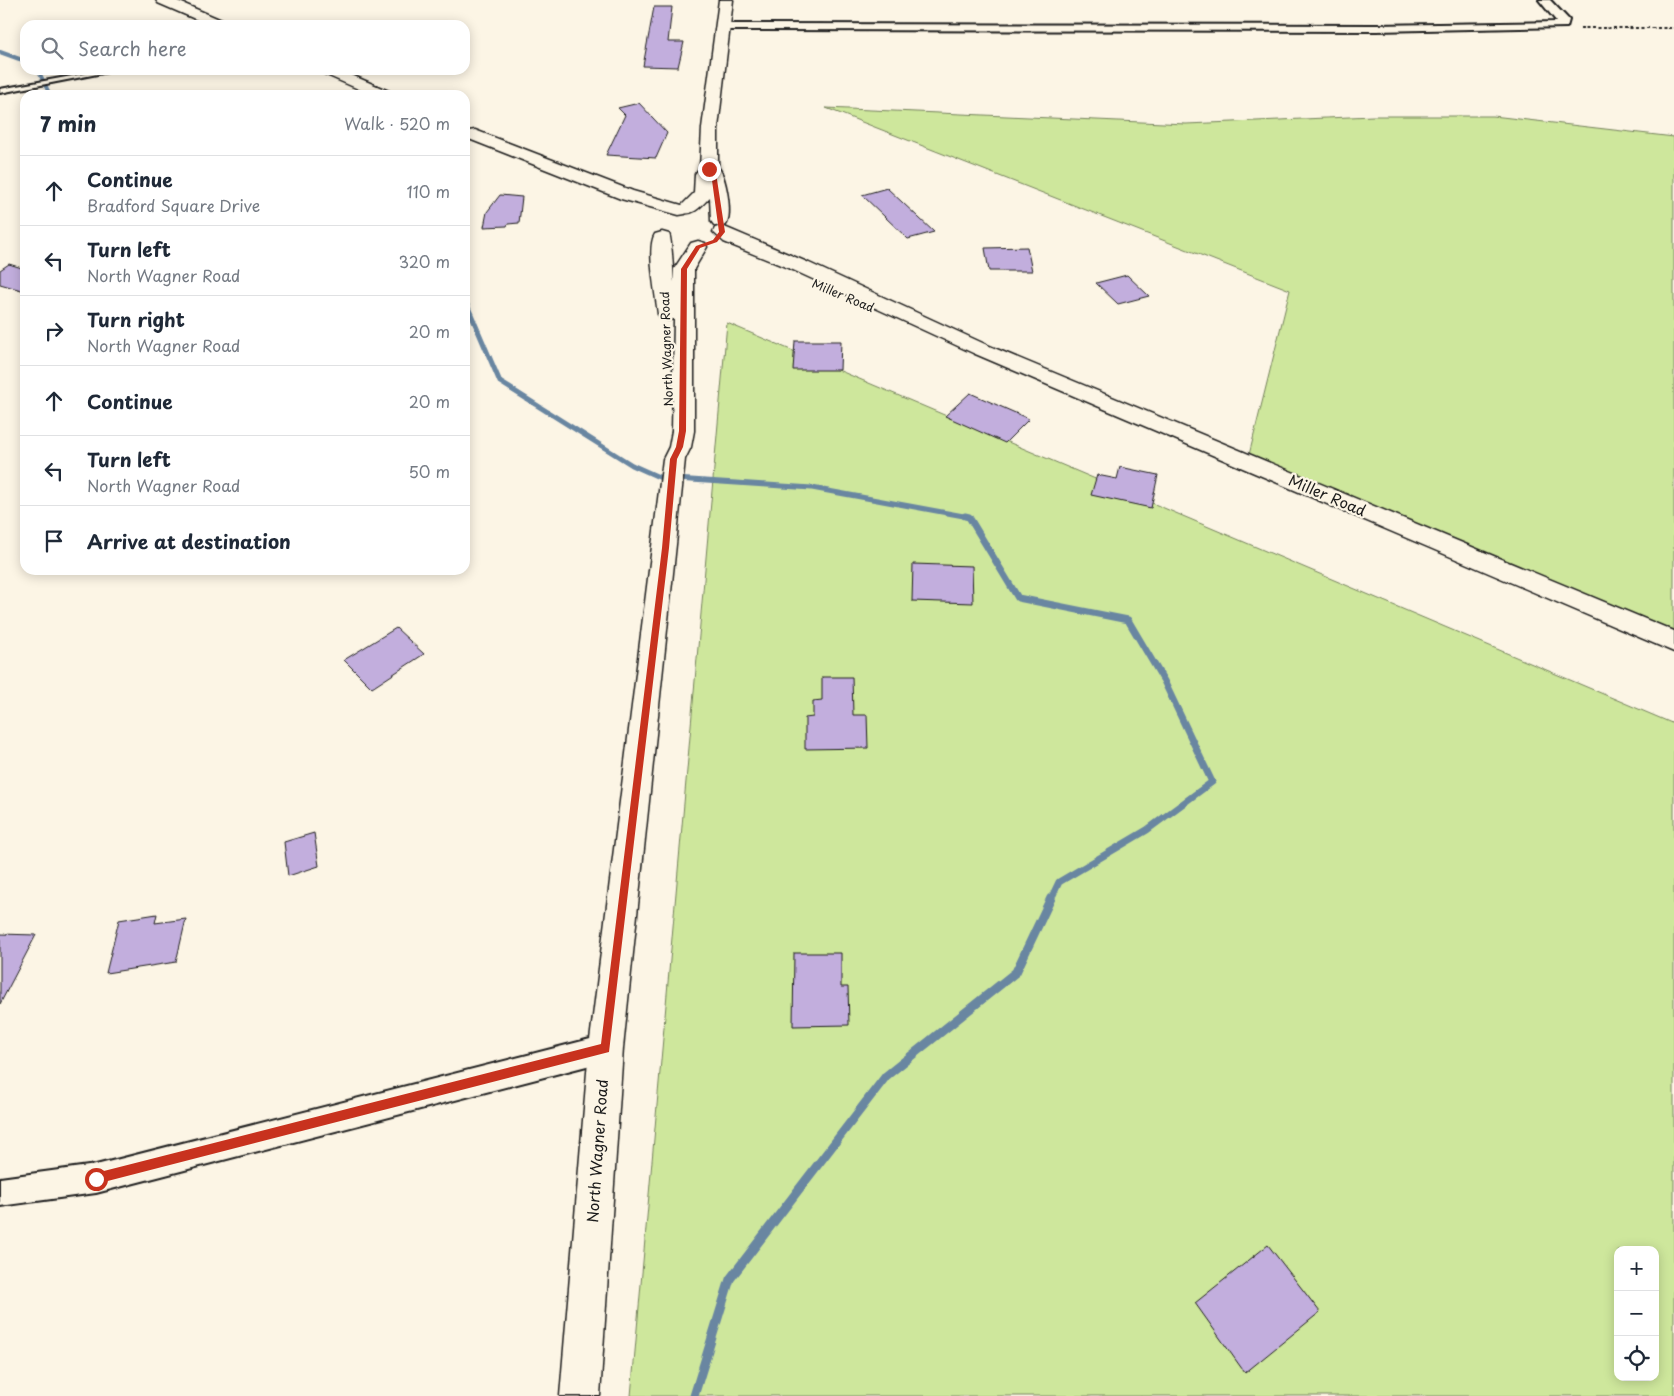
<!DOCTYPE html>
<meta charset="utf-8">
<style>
:root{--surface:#fff;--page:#f6f6f7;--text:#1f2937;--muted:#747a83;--line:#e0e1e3}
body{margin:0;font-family:"Playpen Sans",sans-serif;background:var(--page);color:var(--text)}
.controls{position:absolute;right:15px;bottom:15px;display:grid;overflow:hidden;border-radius:10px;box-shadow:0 2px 12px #0003}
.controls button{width:45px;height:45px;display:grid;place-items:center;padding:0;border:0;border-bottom:1px solid var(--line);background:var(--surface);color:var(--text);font:25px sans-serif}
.stop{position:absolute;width:15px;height:15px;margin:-11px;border:4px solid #c8321e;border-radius:50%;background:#fff}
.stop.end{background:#c8321e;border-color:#fff;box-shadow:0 1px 5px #0008}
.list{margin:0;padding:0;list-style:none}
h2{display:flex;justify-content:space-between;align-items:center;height:65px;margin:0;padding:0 20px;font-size:21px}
h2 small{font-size:16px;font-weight:400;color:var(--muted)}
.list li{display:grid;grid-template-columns:32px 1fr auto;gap:15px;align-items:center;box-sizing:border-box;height:70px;padding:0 20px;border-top:1px solid var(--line)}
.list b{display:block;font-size:19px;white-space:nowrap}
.list p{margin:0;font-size:16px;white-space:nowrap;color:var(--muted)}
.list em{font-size:16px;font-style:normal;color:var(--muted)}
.icon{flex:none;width:28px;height:28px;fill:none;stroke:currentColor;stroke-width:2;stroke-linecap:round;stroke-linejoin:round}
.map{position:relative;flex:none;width:1674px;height:1396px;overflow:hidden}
.search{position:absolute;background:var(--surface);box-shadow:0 2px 12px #0003;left:20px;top:20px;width:450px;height:55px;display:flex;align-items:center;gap:12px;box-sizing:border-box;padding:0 18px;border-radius:15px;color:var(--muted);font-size:19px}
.panel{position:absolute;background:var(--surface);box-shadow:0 2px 12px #0003;left:20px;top:90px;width:450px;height:485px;border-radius:15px}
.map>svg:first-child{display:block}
</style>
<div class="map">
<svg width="1674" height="1396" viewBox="0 0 1674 1396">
<rect width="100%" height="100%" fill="#fcf5e5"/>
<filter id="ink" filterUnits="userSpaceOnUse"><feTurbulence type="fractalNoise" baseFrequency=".02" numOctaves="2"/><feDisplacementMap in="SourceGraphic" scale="10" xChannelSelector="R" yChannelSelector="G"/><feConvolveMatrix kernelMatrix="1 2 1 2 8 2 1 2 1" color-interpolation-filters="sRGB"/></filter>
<g filter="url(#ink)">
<path fill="#cee79c" stroke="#75825c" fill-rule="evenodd" d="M826,108L1186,124L1373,116H1493L1674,137V642L1247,463L1290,290Z
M727,323L1674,724V1396H631ZM1618,1250H1655V1377H1618Z"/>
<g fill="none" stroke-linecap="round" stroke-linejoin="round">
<path stroke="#6986a1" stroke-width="4" d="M0,52L25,61
M38,70L50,95"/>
<path stroke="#6986a1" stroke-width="5" d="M465,305H467L500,382L632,465L661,478L812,488L969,517"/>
<path stroke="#6986a1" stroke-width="7" d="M965,516L969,517L1018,598L1128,620L1164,681L1212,782L1147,830L1059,882L1051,899"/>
<path stroke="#6986a1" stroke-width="9" d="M694,1396L730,1279L886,1076L1016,972L1051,898"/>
</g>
<path fill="#c2aedd" stroke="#1c1c1c" d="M654,7H672L668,42H684L678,67L643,66Z
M639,103L667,133L656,158L606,155L625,115L618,108Z
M887,188L934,232L908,239L862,195Z
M500,195L522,197L519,223L508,224L507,226L484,227L487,212Z
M1027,247L1032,271H989L985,248Z
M9,264L25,269V291L0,284V270Z
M1127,275L1149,296L1118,304L1096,283Z
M795,341H841L840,370H793Z
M970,393L1029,419L1005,443L945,416Z
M1120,467L1158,475L1151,508L1091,495L1097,475L1117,479Z
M913,564L972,566L973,603L912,601Z
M396,628L424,654L372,688L344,660Z
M822,677H852L853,715H867L868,748L805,749V718L813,717V701L822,700Z
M314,833L319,866L288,876L284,842Z
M157,914L155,923L186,919L176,962L106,973L119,920Z
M0,934L36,935L0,1004Z
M794,953H841V987H848L849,1025L793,1026Z
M1268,1245L1320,1312L1245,1373L1195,1303Z"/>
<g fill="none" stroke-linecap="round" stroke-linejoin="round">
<defs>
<path id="service" d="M105,70H118L0,93V89Z"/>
<path id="minor" d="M1539,0H1550L1569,20L1567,27L1376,31L724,30L718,27L724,24L1376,25L1557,22Z
M606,1035L615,1039L619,1048L615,1057L606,1061L96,1193L0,1206V1178L96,1165Z"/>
<path id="tertiary" d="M719,0H733L718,128V167C726,175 733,215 726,225L720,227L714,225L711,221L710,197C701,206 694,216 681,213L678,209L694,193L695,174L700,168L702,128Z"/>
<path id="secondary" d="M156,0H175L226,22L228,25H209L158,3Z
M319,70H340L391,92L393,95H372L322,73Z
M475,130L633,191L685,206L688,210L685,214L679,215L621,199L469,139L467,135L469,131Z
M722,226L807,262L987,345L1674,631V652L973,353L793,270L724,242L713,232L715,228Z
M662,232L669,234C672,239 673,273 674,282V269L691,243L698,241L705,243L707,247L694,269V431L691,447L685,459L623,1048L600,1396H560L589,1048L663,459L669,447L672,431L674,319L668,320L661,318L658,314C656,296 646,248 655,234Z"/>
</defs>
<use href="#service" stroke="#1c1c1c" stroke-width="4"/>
<use href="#minor" stroke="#1c1c1c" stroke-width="4"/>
<use href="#tertiary" stroke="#1c1c1c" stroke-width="3"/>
<use href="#secondary" stroke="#1c1c1c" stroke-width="3"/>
<path stroke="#1c1c1c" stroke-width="2" stroke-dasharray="3 2.5" stroke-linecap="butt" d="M1580,28H1674"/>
<use href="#service" fill="#fcf5e5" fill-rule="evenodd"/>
<use href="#minor" fill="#fcf5e5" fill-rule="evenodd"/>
<use href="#tertiary" fill="#fcf5e5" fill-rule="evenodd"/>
<use href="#secondary" fill="#fcf5e5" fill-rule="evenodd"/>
</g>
</g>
<path fill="#c8321e" d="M709,167L716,173L725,232L717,242L700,248L687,269L686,431L683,447L677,459L669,548L609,1052L96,1184L92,1183L90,1179L92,1175L96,1173L601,1044L662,548L670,459L676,447L679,431L681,269L696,246L713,240L719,232L711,173L706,169Z"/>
<g text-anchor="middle" stroke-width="4.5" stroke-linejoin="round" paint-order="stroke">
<g font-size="12" fill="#1c1c1c" stroke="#fcf5e5">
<text transform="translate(843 296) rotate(23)" y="4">Miller Road</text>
<text transform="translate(667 349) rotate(-92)" y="4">North Wagner Road</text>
</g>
<g font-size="15" fill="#1c1c1c" stroke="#fcf5e5">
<text transform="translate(1327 496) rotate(23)" y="5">Miller Road</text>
<text transform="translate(598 1151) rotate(-86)" y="5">North Wagner Road</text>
</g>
</g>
</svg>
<div class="controls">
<button>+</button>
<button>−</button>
<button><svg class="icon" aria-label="locate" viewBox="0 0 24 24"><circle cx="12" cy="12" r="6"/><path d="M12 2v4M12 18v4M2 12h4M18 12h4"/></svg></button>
</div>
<div class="stop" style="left:96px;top:1179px"></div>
<div class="stop end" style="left:709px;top:169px"></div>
<div class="search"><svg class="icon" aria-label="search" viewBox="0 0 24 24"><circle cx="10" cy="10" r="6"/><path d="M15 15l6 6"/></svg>Search here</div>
<section class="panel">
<h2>7 min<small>Walk · 520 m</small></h2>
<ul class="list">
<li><svg class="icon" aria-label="ahead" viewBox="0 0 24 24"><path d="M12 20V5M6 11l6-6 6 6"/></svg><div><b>Continue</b><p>Bradford Square Drive</p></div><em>110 m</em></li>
<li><svg class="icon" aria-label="left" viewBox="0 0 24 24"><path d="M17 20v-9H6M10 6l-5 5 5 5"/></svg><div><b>Turn left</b><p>North Wagner Road</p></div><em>320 m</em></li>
<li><svg class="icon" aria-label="right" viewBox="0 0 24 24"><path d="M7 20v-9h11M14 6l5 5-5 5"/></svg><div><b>Turn right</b><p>North Wagner Road</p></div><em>20 m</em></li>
<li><svg class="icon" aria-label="ahead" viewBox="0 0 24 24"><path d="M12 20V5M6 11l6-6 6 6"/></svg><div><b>Continue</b></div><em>20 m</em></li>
<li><svg class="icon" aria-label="left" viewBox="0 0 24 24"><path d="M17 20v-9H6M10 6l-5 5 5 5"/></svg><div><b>Turn left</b><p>North Wagner Road</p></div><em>50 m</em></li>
<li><svg class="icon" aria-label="arrive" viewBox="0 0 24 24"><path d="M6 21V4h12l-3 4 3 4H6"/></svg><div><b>Arrive at destination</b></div></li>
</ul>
</section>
</div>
